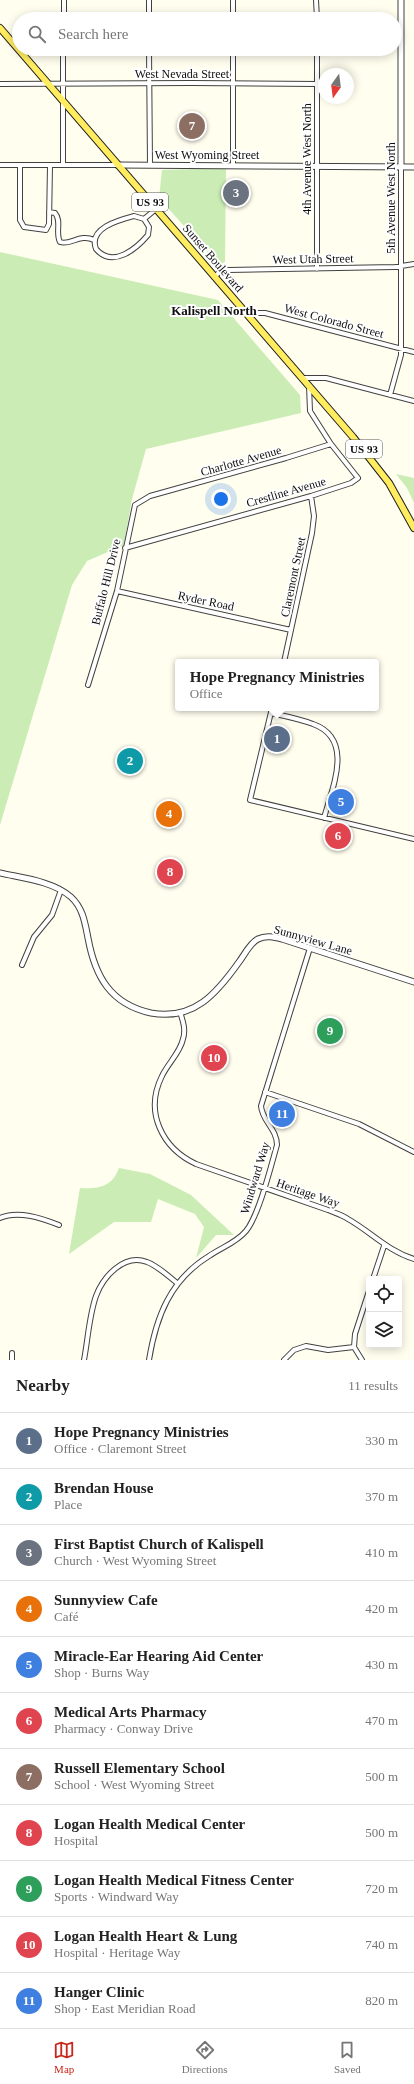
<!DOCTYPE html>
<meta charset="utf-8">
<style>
:root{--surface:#fff;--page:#f2f2f2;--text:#222;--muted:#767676;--line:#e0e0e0;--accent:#c8281b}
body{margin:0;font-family:Georgia,serif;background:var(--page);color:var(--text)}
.controls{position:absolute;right:12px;bottom:12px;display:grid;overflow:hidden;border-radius:4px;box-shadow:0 2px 10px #0003}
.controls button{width:36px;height:36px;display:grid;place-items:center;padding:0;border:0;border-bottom:1px solid var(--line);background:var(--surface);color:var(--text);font:20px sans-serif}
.compass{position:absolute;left:318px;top:68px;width:36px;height:36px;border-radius:50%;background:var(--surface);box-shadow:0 2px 10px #0003;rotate:194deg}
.you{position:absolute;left:221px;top:499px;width:14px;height:14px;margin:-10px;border:3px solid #fff;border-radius:50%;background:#1a73e8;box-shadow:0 0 0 6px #1a73e833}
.badge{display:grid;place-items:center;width:26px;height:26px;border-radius:50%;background:var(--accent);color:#fff;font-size:13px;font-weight:700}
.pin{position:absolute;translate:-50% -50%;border:2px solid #fff;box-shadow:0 1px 4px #0006}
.popup{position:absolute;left:175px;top:659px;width:204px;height:52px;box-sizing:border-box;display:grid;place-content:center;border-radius:4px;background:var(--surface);filter:drop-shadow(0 1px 3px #0005);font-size:13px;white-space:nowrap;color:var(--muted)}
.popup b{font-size:15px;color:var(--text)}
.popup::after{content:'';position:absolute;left:50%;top:100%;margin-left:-8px;border:8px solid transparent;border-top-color:var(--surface)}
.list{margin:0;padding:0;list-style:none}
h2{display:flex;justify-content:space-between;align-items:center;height:52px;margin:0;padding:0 16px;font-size:17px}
h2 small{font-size:13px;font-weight:400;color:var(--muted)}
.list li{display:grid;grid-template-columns:26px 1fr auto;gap:12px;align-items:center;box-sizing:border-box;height:56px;padding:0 16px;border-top:1px solid var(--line)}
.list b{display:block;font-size:15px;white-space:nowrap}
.list p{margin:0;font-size:13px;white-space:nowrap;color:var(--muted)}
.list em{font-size:13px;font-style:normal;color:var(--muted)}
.icon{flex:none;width:22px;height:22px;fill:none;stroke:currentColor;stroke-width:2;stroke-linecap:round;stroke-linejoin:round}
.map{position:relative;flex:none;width:414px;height:1360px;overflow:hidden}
.search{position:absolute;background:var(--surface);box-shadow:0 2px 10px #0003;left:12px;right:12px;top:12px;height:44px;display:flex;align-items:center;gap:10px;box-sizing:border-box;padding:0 14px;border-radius:22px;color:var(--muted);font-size:15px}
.sheet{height:668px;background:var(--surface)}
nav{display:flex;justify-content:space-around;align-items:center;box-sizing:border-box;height:56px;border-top:1px solid var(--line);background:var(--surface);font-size:11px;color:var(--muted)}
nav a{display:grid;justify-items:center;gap:2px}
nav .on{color:var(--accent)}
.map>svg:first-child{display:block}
</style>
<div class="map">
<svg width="414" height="1360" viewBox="0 0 414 1360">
<rect width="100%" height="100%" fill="#fffeef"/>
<path fill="#cbedb5" d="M226,168L225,262L221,265L217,263L159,198L162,170Z
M0,252L218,300L300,395L301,413L146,449L132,499L124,545L87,561L72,585L0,825Z
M396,474L414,478V503L407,488Z
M119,1168L150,1174L191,1195L234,1235H216L196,1258L204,1227L195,1214L158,1199L151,1222H114L69,1254L80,1188C99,1189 112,1187 119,1168Z"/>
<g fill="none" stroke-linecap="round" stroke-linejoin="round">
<defs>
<path id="minor" d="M149,0V19
M233,0V19
M316,0L317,19
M64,19V0
M149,49L150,165
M233,49V166
M317,49V269
M0,84L191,83L317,84
M0,165H117
M20,165V220L24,227L46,230L49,224L50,165
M63,165V49
M49,212L55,213C62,221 55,233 60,242C70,246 80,233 94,240
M144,219L149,227L148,235C137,248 113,269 96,249C88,228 119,220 134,216L144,219L156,209
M214,277L221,271L228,270L395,267L414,264
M249,317L255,313H265L414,352
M303,378H326L414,401
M390,395L401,355V167
M125,548L311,496L351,483L358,478L331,444L310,411L309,386
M117,591L291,630
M284,662L312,533L314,516L311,496
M88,685L117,591L135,505L150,496L286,458L331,444
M272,708L250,800L414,839
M271,713C285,716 300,719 313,724C355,739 332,788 324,818
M22,965L34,937L52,915L61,890
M180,1012C183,1021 186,1030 183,1039C180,1053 168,1063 162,1076C144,1112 162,1148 196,1164L328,1210C335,1213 342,1215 348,1219C371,1232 388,1251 414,1259
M265,1092L359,1124L414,1152
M0,1218C18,1210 41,1218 59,1225
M373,1279L384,1246
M354,1347L355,1334L369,1291
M12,1360V1353
M84,1360C88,1339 89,1316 96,1296C103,1277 124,1253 147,1262C158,1266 168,1276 177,1283
M149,1360C156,1317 170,1280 209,1256C222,1247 236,1243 246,1231C259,1215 271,1166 277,1145C277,1129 262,1121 261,1106L310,948
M284,1360L294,1350L306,1346L328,1350L354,1347L362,1360"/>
<path id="tertiary" d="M117,165L414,167
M401,167V0
M0,873C22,878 53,881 71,897C83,908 85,923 88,938C95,976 110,1004 151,1013C194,1021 217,993 239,962C245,954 250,943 258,939C266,935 274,937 282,939L414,982"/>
<path id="primary" d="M0,28L353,437L389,483L414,528"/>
</defs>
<use href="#minor" stroke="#414141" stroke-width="6"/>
<use href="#tertiary" stroke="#414141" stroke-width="7"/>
<use href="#primary" stroke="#1f1f1f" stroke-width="8"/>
<use href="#minor" stroke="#fff" stroke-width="4"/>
<use href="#tertiary" stroke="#fff" stroke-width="5"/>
<use href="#primary" stroke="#ffec5f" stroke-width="6"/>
</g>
<g text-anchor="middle" stroke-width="4" stroke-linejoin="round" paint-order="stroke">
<g fill="#fff" stroke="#565656" stroke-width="1">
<rect x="132" y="193" width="36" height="18" rx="3"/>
<rect x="346" y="440" width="36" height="18" rx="3"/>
</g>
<g font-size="11" font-weight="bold" fill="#0e0e0e">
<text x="150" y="206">US 93</text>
<text x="364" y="453">US 93</text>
</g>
<g font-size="12" fill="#0e0e0e" stroke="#fff">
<text x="182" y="78">West Nevada Street</text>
<text x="207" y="159">West Wyoming Street</text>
<text transform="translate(307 159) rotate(-90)" y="4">4th Avenue West North</text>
<text transform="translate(391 198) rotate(-90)" y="4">5th Avenue West North</text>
<text transform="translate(213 258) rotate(49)" y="4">Sunset Boulevard</text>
<text transform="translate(313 259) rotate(-1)" y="4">West Utah Street</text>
<text transform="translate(334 321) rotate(15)" y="4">West Colorado Street</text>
<text transform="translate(241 461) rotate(-16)" y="4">Charlotte Avenue</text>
<text transform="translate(286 492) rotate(-16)" y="4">Crestline Avenue</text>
<text transform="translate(293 577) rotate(-78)" y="4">Claremont Street</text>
<text transform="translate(106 582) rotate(-76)" y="4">Buffalo Hill Drive</text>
<text transform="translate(206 601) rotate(12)" y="4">Ryder Road</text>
<text transform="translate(313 940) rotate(16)" y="4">Sunnyview Lane</text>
<text transform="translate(255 1178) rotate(-73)" y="4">Windward Way</text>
<text transform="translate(308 1193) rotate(19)" y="4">Heritage Way</text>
</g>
<g font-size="13" font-weight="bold" fill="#0e0e0e" stroke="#fff">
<text x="214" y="315">Kalispell North</text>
</g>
</g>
</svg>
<div class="controls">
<button><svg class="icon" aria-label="locate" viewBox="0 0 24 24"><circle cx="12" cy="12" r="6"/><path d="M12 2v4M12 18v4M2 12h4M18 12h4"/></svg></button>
<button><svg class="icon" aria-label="layers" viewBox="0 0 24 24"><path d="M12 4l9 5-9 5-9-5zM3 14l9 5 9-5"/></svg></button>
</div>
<svg class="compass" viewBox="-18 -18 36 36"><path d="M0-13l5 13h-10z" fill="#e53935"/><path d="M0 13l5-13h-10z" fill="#767676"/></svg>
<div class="you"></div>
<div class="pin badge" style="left:277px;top:739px;background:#5c6f8a">1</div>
<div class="popup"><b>Hope Pregnancy Ministries</b>Office</div>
<div class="pin badge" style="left:130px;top:761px;background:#0f9aa8">2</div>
<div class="pin badge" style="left:236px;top:193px;background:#6b7280">3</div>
<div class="pin badge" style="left:169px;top:814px;background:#e8710a">4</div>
<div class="pin badge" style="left:341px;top:802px;background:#3f7fe0">5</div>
<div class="pin badge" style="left:338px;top:836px;background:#e0444e">6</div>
<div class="pin badge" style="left:192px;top:126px;background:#8d6e63">7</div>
<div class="pin badge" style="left:170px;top:872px;background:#e0444e">8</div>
<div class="pin badge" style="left:330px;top:1031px;background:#2e9e5b">9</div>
<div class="pin badge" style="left:214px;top:1058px;background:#e0444e">10</div>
<div class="pin badge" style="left:282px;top:1114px;background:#3f7fe0">11</div>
<div class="search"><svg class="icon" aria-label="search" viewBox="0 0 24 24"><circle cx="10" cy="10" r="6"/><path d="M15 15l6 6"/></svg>Search here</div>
</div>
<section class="sheet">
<h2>Nearby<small>11 results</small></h2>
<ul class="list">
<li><span class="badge" style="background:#5c6f8a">1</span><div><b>Hope Pregnancy Ministries</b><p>Office · Claremont Street</p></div><em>330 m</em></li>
<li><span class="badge" style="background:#0f9aa8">2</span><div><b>Brendan House</b><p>Place</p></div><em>370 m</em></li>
<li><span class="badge" style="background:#6b7280">3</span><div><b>First Baptist Church of Kalispell</b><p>Church · West Wyoming Street</p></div><em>410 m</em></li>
<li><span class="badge" style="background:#e8710a">4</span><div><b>Sunnyview Cafe</b><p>Café</p></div><em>420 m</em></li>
<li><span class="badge" style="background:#3f7fe0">5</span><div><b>Miracle-Ear Hearing Aid Center</b><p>Shop · Burns Way</p></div><em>430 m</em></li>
<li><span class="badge" style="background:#e0444e">6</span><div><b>Medical Arts Pharmacy</b><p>Pharmacy · Conway Drive</p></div><em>470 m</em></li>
<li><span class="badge" style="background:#8d6e63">7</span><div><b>Russell Elementary School</b><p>School · West Wyoming Street</p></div><em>500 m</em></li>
<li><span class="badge" style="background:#e0444e">8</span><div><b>Logan Health Medical Center</b><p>Hospital</p></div><em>500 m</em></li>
<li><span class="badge" style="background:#2e9e5b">9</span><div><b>Logan Health Medical Fitness Center</b><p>Sports · Windward Way</p></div><em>720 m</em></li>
<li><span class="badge" style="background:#e0444e">10</span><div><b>Logan Health Heart &amp; Lung</b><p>Hospital · Heritage Way</p></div><em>740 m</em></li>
<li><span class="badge" style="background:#3f7fe0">11</span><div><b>Hanger Clinic</b><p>Shop · East Meridian Road</p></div><em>820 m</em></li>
</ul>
</section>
<nav>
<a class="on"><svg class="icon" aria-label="map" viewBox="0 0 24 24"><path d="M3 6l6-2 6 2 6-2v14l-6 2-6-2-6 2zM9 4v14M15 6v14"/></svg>Map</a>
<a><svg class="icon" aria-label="directions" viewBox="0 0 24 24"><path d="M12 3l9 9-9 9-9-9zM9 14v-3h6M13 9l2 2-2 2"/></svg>Directions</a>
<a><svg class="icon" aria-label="saved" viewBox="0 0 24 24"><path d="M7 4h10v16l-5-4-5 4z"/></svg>Saved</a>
</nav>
